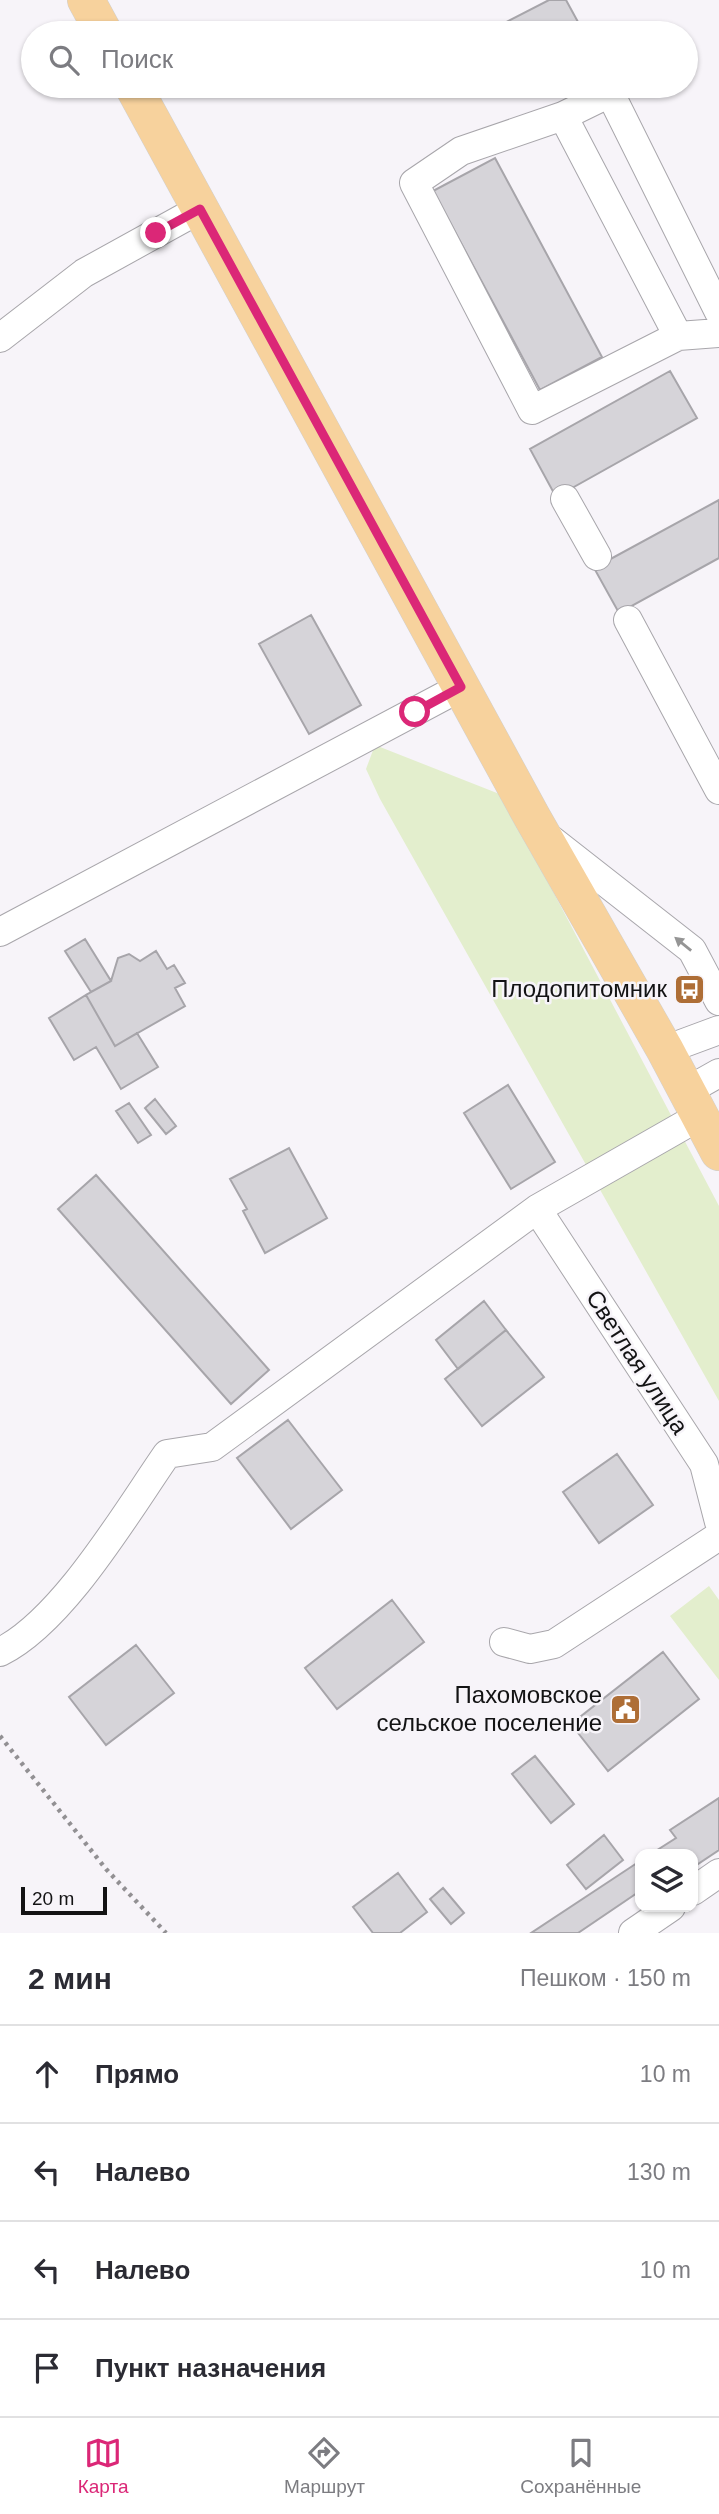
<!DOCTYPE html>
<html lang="ru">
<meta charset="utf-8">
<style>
:root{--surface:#fff;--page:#f2f2f3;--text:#2b2b33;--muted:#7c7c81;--line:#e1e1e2;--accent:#db2777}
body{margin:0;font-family:Helvetica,sans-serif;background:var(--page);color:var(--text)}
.controls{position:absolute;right:21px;bottom:21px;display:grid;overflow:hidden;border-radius:14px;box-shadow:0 2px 5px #0004}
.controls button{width:63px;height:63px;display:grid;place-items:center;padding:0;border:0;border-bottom:2px solid var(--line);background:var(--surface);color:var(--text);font:35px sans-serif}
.scale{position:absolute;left:21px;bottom:18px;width:86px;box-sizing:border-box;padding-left:7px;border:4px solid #131314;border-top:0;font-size:19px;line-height:24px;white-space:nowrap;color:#131314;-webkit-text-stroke:5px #f7f4f9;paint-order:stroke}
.stop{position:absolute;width:21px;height:21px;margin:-16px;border:5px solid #db2777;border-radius:50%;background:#fff}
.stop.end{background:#db2777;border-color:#fff;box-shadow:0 2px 7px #0008}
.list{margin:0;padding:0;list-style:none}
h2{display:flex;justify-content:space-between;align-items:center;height:91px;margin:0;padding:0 28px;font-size:30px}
h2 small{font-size:23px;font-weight:400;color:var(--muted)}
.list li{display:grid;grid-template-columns:46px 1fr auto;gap:21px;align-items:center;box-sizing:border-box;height:98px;padding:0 28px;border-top:2px solid var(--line)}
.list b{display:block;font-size:26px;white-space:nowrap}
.list em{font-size:23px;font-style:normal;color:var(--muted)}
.icon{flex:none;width:38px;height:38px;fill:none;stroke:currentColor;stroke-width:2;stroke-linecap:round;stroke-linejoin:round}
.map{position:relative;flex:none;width:719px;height:1933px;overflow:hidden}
.search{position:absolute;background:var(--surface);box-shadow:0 2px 5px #0004;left:21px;right:21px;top:21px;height:77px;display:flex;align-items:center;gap:18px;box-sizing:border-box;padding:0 24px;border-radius:38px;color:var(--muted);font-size:26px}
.sheet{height:483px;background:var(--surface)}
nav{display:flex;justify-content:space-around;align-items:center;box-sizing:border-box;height:98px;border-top:2px solid var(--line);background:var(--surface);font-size:19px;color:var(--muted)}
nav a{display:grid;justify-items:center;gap:4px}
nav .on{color:var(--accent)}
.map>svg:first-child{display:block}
</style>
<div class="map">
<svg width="719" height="1933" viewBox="0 0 719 1933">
<rect width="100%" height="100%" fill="#f7f4f9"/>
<path fill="#e3eecd" d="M375,745L502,795L719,1206V1401L380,799L366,769Z
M709,1586L719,1600V1680L670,1616Z"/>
<path fill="#d6d4d9" stroke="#a7a5aa" stroke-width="2" d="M549,0H566L584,33H485Z
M495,158L602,357L540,390L433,191Z
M670,371L697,418L556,497L530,449Z
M719,500V558L619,613L594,568Z
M311,615L361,705L309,734L259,644Z
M85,939L111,981L91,992L65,951Z
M156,951L167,969L174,965L185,983L175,988L185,1006L115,1046L86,995L111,981L118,958L129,954L140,961Z
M86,995L115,1046L137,1033L158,1067L121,1089L96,1047L74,1060L49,1018Z
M508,1085L555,1162L511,1189L464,1113Z
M155,1099L176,1126L166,1134L145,1108Z
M129,1103L151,1135L138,1143L116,1111Z
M289,1148L327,1218L265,1253L243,1211L247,1209L230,1179Z
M96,1175L269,1370L231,1404L58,1209Z
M484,1301L506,1330L458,1369L436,1340Z
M506,1330L544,1377L482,1426L445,1379Z
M288,1420L342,1490L291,1529L237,1458Z
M617,1454L653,1505L599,1543L563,1492Z
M392,1600L424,1642L337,1709L305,1668Z
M136,1645L174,1693L106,1745L69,1697Z
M663,1652L699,1699L608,1771L571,1724Z
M535,1756L574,1804L551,1823L512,1774Z
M719,1798V1850L695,1866L693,1854H651L676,1838L670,1830Z
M604,1835L623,1860L586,1889L567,1865Z
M640,1861V1891L578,1933H531Z
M398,1873L427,1912L400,1933H373L353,1907Z
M443,1888L464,1913L451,1924L430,1899Z"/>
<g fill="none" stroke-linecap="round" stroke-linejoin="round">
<defs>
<path id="minor" d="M563,116L461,151L414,183L532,410L678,336
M719,312L610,93L563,116L678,336L719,333
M0,338L84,273L200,209
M565,499L597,556
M628,620L719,790
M549,838L692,950L719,1001
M0,932L461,687
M665,1050L719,1030
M687,1091L719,1073
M537,1209L704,1464L719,1522
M504,1642L530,1649L554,1644L719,1536
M0,1652C63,1621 126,1513 167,1454L212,1447L537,1209L700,1116
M693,1891L719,1873
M633,1933L671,1907"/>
<path id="major" d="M86,0L104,33
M133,86L532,817L665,1050L719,1152"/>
</defs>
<use href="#minor" stroke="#a8a6ab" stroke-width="30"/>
<use href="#major" stroke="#d0d0d0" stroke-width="38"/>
<path stroke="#929093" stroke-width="4.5" stroke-dasharray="3.5 5" stroke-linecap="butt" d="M0,1736L106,1869L166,1933"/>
<use href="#minor" stroke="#fff" stroke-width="28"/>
<use href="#major" stroke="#f7d29d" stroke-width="37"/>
</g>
<defs><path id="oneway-solid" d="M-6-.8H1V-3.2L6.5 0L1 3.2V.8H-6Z" transform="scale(1.75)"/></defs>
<use fill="#959595" href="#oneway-solid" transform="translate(683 944) rotate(-141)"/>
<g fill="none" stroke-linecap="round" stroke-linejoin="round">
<path stroke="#db2777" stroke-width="9" d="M156,233L200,209L461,687L415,712"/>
</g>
<defs>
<symbol id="bus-square" viewBox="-11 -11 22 22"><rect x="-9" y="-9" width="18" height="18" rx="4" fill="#ae6e36" stroke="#f7f4f9"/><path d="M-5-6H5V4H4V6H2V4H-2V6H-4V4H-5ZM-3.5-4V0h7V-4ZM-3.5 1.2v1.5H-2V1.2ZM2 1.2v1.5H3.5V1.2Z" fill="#fff"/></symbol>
<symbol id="civic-square" viewBox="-11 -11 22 22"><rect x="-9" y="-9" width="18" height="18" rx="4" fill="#ae6e36" stroke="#f7f4f9"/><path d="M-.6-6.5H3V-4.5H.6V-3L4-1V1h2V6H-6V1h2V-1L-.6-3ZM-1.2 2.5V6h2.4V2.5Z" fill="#fff"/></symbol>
</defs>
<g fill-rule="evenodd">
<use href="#bus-square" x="672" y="972" width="35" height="35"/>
<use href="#civic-square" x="608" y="1692" width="35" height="35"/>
</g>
<g text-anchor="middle" stroke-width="5" stroke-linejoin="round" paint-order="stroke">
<g font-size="24" fill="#131314" stroke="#f7f4f9" text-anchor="end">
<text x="667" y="997">Плодопитомник</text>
<text x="602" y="1703">Пахомовское<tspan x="602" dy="28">сельское поселение</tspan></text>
</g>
<g font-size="24" fill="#131314" stroke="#f7f4f9">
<text transform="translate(637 1362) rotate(57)" y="8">Светлая улица</text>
</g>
</g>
</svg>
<div class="controls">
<button><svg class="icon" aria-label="layers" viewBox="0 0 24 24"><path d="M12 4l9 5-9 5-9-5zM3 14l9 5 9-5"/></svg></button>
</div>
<div class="scale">20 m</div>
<div class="stop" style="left:415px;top:712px"></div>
<div class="stop end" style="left:156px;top:233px"></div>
<div class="search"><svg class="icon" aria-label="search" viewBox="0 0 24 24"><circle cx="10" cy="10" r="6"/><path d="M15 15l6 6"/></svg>Поиск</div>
</div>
<section class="sheet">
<h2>2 мин<small>Пешком · 150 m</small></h2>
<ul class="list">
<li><svg class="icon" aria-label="ahead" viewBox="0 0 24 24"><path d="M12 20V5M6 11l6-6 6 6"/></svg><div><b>Прямо</b></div><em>10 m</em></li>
<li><svg class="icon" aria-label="left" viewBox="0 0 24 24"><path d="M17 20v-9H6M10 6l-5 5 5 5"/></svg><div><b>Налево</b></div><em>130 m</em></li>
<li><svg class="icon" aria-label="left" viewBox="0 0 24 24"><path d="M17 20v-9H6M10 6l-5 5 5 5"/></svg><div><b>Налево</b></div><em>10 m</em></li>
<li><svg class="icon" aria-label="arrive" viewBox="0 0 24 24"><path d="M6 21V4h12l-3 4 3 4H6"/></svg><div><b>Пункт назначения</b></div></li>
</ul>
</section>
<nav>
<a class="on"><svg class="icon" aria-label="map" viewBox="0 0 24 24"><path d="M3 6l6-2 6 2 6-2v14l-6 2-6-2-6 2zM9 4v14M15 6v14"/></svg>Карта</a>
<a><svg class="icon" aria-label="directions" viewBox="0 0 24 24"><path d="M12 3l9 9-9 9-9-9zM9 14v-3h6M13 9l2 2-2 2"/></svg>Маршрут</a>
<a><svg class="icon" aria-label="saved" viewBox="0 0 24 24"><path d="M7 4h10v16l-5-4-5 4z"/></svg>Сохранённые</a>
</nav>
